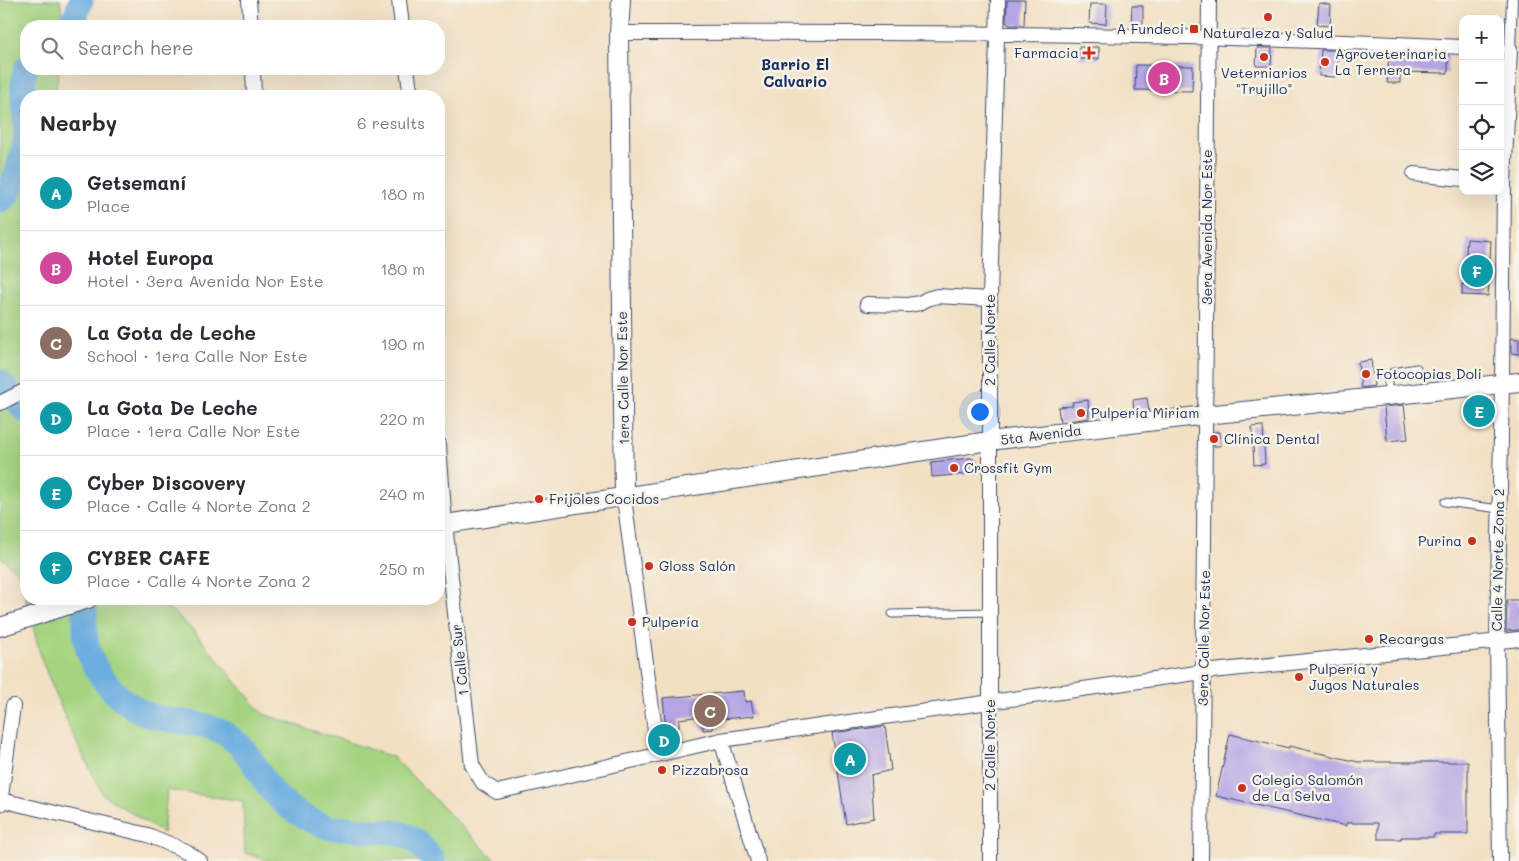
<!DOCTYPE html>
<meta charset="utf-8">
<style>
:root{--surface:#fff;--page:#f7f7f7;--text:#2b2b33;--muted:#7c7c81;--line:#e1e1e2;--accent:#0f766e}
body{margin:0;font-family:Mali,sans-serif;background:var(--page);color:var(--text)}
.controls{position:absolute;right:15px;top:15px;display:grid;overflow:hidden;border-radius:10px;box-shadow:0 5px 20px #0002}
.controls button{width:45px;height:45px;display:grid;place-items:center;padding:0;border:0;border-bottom:1px solid var(--line);background:var(--surface);color:var(--text);font:25px sans-serif}
.you{position:absolute;left:979px;top:411px;width:18px;height:18px;margin:-12px;border:4px solid #fff;border-radius:50%;background:#1a73e8;box-shadow:0 0 0 8px #1a73e833}
.badge{display:grid;place-items:center;width:32px;height:32px;border-radius:50%;background:var(--accent);color:#fff;font-size:16px;font-weight:700}
.pin{position:absolute;translate:-50% -50%;border:2px solid #fff;box-shadow:0 1px 5px #0006}
.list{margin:0;padding:0;list-style:none}
h2{display:flex;justify-content:space-between;align-items:center;height:65px;margin:0;padding:0 20px;font-size:21px}
h2 small{font-size:16px;font-weight:400;color:var(--muted)}
.list li{display:grid;grid-template-columns:32px 1fr auto;gap:15px;align-items:center;box-sizing:border-box;height:75px;padding:0 20px;border-top:1px solid var(--line)}
.list b{display:block;font-size:19px;white-space:nowrap}
.list p{margin:0;font-size:16px;white-space:nowrap;color:var(--muted)}
.list em{font-size:16px;font-style:normal;color:var(--muted)}
.icon{flex:none;width:28px;height:28px;fill:none;stroke:currentColor;stroke-width:2;stroke-linecap:round;stroke-linejoin:round}
.map{position:relative;flex:none;width:1519px;height:861px;overflow:hidden}
.search{position:absolute;background:var(--surface);box-shadow:0 5px 20px #0002;left:20px;top:20px;width:425px;height:55px;display:flex;align-items:center;gap:12px;box-sizing:border-box;padding:0 18px;border-radius:20px;color:var(--muted);font-size:19px}
.panel{position:absolute;background:var(--surface);box-shadow:0 5px 20px #0002;left:20px;top:90px;width:425px;height:515px;border-radius:20px}
.map>svg:first-child{display:block}
</style>
<div class="map">
<svg width="1519" height="861" viewBox="0 0 1519 861">
<rect width="100%" height="100%" fill="#f7f3e8"/>
<filter id="ink" filterUnits="userSpaceOnUse"><feTurbulence type="fractalNoise" baseFrequency=".02" numOctaves="2"/><feDisplacementMap in="SourceGraphic" scale="10" xChannelSelector="R" yChannelSelector="G"/><feConvolveMatrix kernelMatrix="1 2 1 2 8 2 1 2 1" color-interpolation-filters="sRGB"/></filter>
<filter id="wash" filterUnits="userSpaceOnUse"><feTurbulence type="fractalNoise" baseFrequency=".0096" numOctaves="4" result="noise"/><feDisplacementMap in="SourceGraphic" scale="20" xChannelSelector="R" yChannelSelector="G"/><feGaussianBlur stdDeviation="1.12" result="paint"/><feColorMatrix in="noise" values="0 0 0 0 0 0 0 0 0 0 0 0 0 0 0 0 0 1.4 0 .05"/><feComposite in="paint" operator="in"/></filter>
<g filter="url(#wash)">
<rect width="100%" height="100%" fill="#f2e0c3"/>
<path fill="#a5d481" stroke="#608270" d="M0,0H60L63,26H26V69H59L55,96H26V599H159L192,629L263,714L393,757L496,861H270L245,853L243,801L167,790L163,833L103,795L70,729L42,661L19,574L0,556Z"/>
<g fill="none" stroke-linecap="round" stroke-linejoin="round">
<path stroke="#6cade0" stroke-width="25" d="M68,26L75,18L81,0
M0,201C3,199 6,196 8,193C14,184 26,144 26,134C26,112 19,90 26,69
M0,382L26,411
M84,599C86,613 84,627 86,640C91,676 129,714 164,719C190,723 214,723 235,741C250,753 259,775 271,790C284,807 307,820 327,827C333,829 340,828 346,828C355,829 364,830 373,831C393,831 405,831 421,846C425,851 430,855 433,861"/>
</g>
<g id="blocks">
<path fill="#b6a5e4" d="M1007,0H1025L1024,25H1009L1006,22Z
M1319,3L1331,5L1330,26L1317,25Z
M1090,4H1107L1106,24L1089,23Z
M1132,6H1143V24H1131Z
M1079,47H1099V59H1079Z
M1257,48H1272L1271,66H1256Z
M1321,50H1340L1335,77L1319,76Z
M1389,52L1448,55V73L1400,72V83H1387Z
M1136,65L1193,66L1192,91L1135,90Z
M1467,239L1491,241L1488,296L1462,295V284H1464Z
M1511,338L1519,339V354L1511,353Z
M1371,360L1374,386L1361,388L1358,362Z
M1147,398L1149,411L1134,413L1133,400Z
M1088,400L1089,418L1060,422L1058,407L1073,406L1072,402Z
M1472,400H1481L1487,405V417H1472Z
M1404,405L1408,439L1387,441L1384,407Z
M1263,426L1265,464L1254,465L1252,427Z
M1214,432H1220L1221,446H1214Z
M971,458L976,461L977,473L932,477L931,462Z
M1507,600H1519V630L1506,631Z
M744,691L745,702L751,701L754,716L712,720L713,729L703,730L702,716L679,719V727L666,730L663,698Z
M885,726L891,770L871,775L874,818L846,824L832,733Z
M1230,734L1289,748V746L1358,762H1468V834H1434V837H1401V839H1378V823H1346V826L1216,796Z"/>
</g>
</g>
<g filter="url(#ink)">
<use href="#blocks" fill-opacity="0" stroke="#3b4a6d" stroke-width="1"/>
<g fill="none" stroke-linecap="round" stroke-linejoin="round">
<defs>
<path id="service" d="M1388,396V376L1393,372L1417,368
M1445,502L1500,509
M892,614L990,612"/>
<path id="pedestrian" d="M1510,49L1512,0"/>
<path id="minor" d="M249,0L251,26
M399,0L402,26
M619,33C901,32 1182,33 1463,47
M253,69L254,96
M407,69L411,96
M1414,174L1463,179
M867,304L908,305L920,303L927,299L937,296L990,299
M0,403L26,390
M439,444L445,524L472,765L483,783L497,792L721,740L1203,672L1519,639
M624,498L658,753
M721,740L758,861
M1,800L148,835L186,851L200,861
M0,804L13,706
M990,861V299L998,0
M1201,861L1209,0
M1500,861L1497,641L1502,384L1504,184L1510,49"/>
<path id="tertiary" d="M621,0L619,33L624,498
M439,525L989,441L1206,415L1519,382
M0,627L88,599"/>
</defs>
<use href="#service" stroke="#3b4a6d" stroke-width="9"/>
<use href="#pedestrian" stroke="#3b4a6d" stroke-width="12"/>
<use href="#minor" stroke="#3b4a6d" stroke-width="16"/>
<use href="#tertiary" stroke="#3b4a6d" stroke-width="20"/>
<use href="#service" stroke="#fff" stroke-width="7"/>
<use href="#pedestrian" stroke="#fff" stroke-width="10"/>
<use href="#minor" stroke="#fff" stroke-width="14"/>
<use href="#tertiary" stroke="#fff" stroke-width="18"/>
</g>
</g>
<g fill="#c8321e" stroke="#f7f3e8" stroke-width="2">
<circle cx="1268" cy="17" r="5"/>
<rect x="1189" y="24" width="10" height="10" rx="2.5"/>
<path d="M1086.5 45.5h5v5h5v5h-5v5h-5v-5h-5v-5h5z"/>
<circle cx="1264" cy="57" r="5"/>
<circle cx="1325" cy="62" r="5"/>
<circle cx="1366" cy="374" r="5"/>
<circle cx="1081" cy="413" r="5"/>
<circle cx="1214" cy="439" r="5"/>
<circle cx="954" cy="468" r="5"/>
<circle cx="539" cy="499" r="5"/>
<circle cx="1472" cy="541" r="5"/>
<circle cx="649" cy="566" r="5"/>
<circle cx="632" cy="622" r="5"/>
<circle cx="1369" cy="639" r="5"/>
<circle cx="1299" cy="677" r="5"/>
<circle cx="662" cy="770" r="5"/>
<circle cx="1242" cy="788" r="5"/>
</g>
<g text-anchor="middle" stroke-width="5" stroke-linejoin="round" paint-order="stroke">
<g font-size="14" fill="#1b2f5e" stroke="#f7f3e8" text-anchor="start">
<text x="1184" y="34" text-anchor="end">A Fundeci</text>
<text x="1268" y="38" text-anchor="middle">Naturaleza y Salud</text>
<text x="1079" y="58" text-anchor="end">Farmacia</text>
<text x="1335" y="59">Agroveterinaria<tspan x="1335" dy="16">La Ternera</tspan></text>
<text x="1264" y="78" text-anchor="middle">Veterniarios<tspan x="1264" dy="16">"Trujillo"</tspan></text>
<text x="1376" y="379">Fotocopias Doli</text>
<text x="1091" y="418">Pulpería Miriam</text>
<text x="1224" y="444">Clínica Dental</text>
<text x="964" y="473">Crossfit Gym</text>
<text x="549" y="504">Frijoles Cocidos</text>
<text x="1462" y="546" text-anchor="end">Purina</text>
<text x="659" y="571">Gloss Salón</text>
<text x="642" y="627">Pulpería</text>
<text x="1379" y="644">Recargas</text>
<text x="1309" y="674">Pulpería y<tspan x="1309" dy="16">Jugos Naturales</tspan></text>
<text x="672" y="775">Pizzabrosa</text>
<text x="1252" y="785">Colegio Salomón<tspan x="1252" dy="16">de La Selva</tspan></text>
</g>
<g font-size="14" fill="#1b2f5e" stroke="#f7f3e8">
<text transform="translate(1207 227) rotate(-90)" y="5">3era Avenida Nor Este</text>
<text transform="translate(990 340) rotate(-90)" y="5">2 Calle Norte</text>
<text transform="translate(623 378) rotate(-91)" y="5">1era Calle Nor Este</text>
<text transform="translate(1041 435) rotate(-7)" y="5">5ta Avenida</text>
<text transform="translate(1498 560) rotate(-89)" y="5">Calle 4 Norte Zona 2</text>
<text transform="translate(1204 638) rotate(-89)" y="5">3era Calle Nor Este</text>
<text transform="translate(460 660) rotate(-96)" y="5">1 Calle Sur</text>
<text transform="translate(990 745) rotate(-90)" y="5">2 Calle Norte</text>
</g>
<g font-size="15" font-weight="bold" fill="#1b2f5e" stroke="#f7f3e8">
<text x="795" y="70">Barrio El<tspan x="795" dy="17">Calvario</tspan></text>
</g>
</g>
</svg>
<div class="controls">
<button>+</button>
<button>−</button>
<button><svg class="icon" aria-label="locate" viewBox="0 0 24 24"><circle cx="12" cy="12" r="6"/><path d="M12 2v4M12 18v4M2 12h4M18 12h4"/></svg></button>
<button><svg class="icon" aria-label="layers" viewBox="0 0 24 24"><path d="M12 4l9 5-9 5-9-5zM3 14l9 5 9-5"/></svg></button>
</div>
<div class="you"></div>
<div class="pin badge" style="left:850px;top:759px;background:#0f9aa8">A</div>
<div class="pin badge" style="left:1164px;top:78px;background:#d1479c">B</div>
<div class="pin badge" style="left:710px;top:711px;background:#8d6e63">C</div>
<div class="pin badge" style="left:664px;top:740px;background:#0f9aa8">D</div>
<div class="pin badge" style="left:1479px;top:411px;background:#0f9aa8">E</div>
<div class="pin badge" style="left:1477px;top:271px;background:#0f9aa8">F</div>
<div class="search"><svg class="icon" aria-label="search" viewBox="0 0 24 24"><circle cx="10" cy="10" r="6"/><path d="M15 15l6 6"/></svg>Search here</div>
<section class="panel">
<h2>Nearby<small>6 results</small></h2>
<ul class="list">
<li><span class="badge" style="background:#0f9aa8">A</span><div><b>Getsemaní</b><p>Place</p></div><em>180 m</em></li>
<li><span class="badge" style="background:#d1479c">B</span><div><b>Hotel Europa</b><p>Hotel · 3era Avenida Nor Este</p></div><em>180 m</em></li>
<li><span class="badge" style="background:#8d6e63">C</span><div><b>La Gota de Leche</b><p>School · 1era Calle Nor Este</p></div><em>190 m</em></li>
<li><span class="badge" style="background:#0f9aa8">D</span><div><b>La Gota De Leche</b><p>Place · 1era Calle Nor Este</p></div><em>220 m</em></li>
<li><span class="badge" style="background:#0f9aa8">E</span><div><b>Cyber Discovery</b><p>Place · Calle 4 Norte Zona 2</p></div><em>240 m</em></li>
<li><span class="badge" style="background:#0f9aa8">F</span><div><b>CYBER CAFE</b><p>Place · Calle 4 Norte Zona 2</p></div><em>250 m</em></li>
</ul>
</section>
</div>
